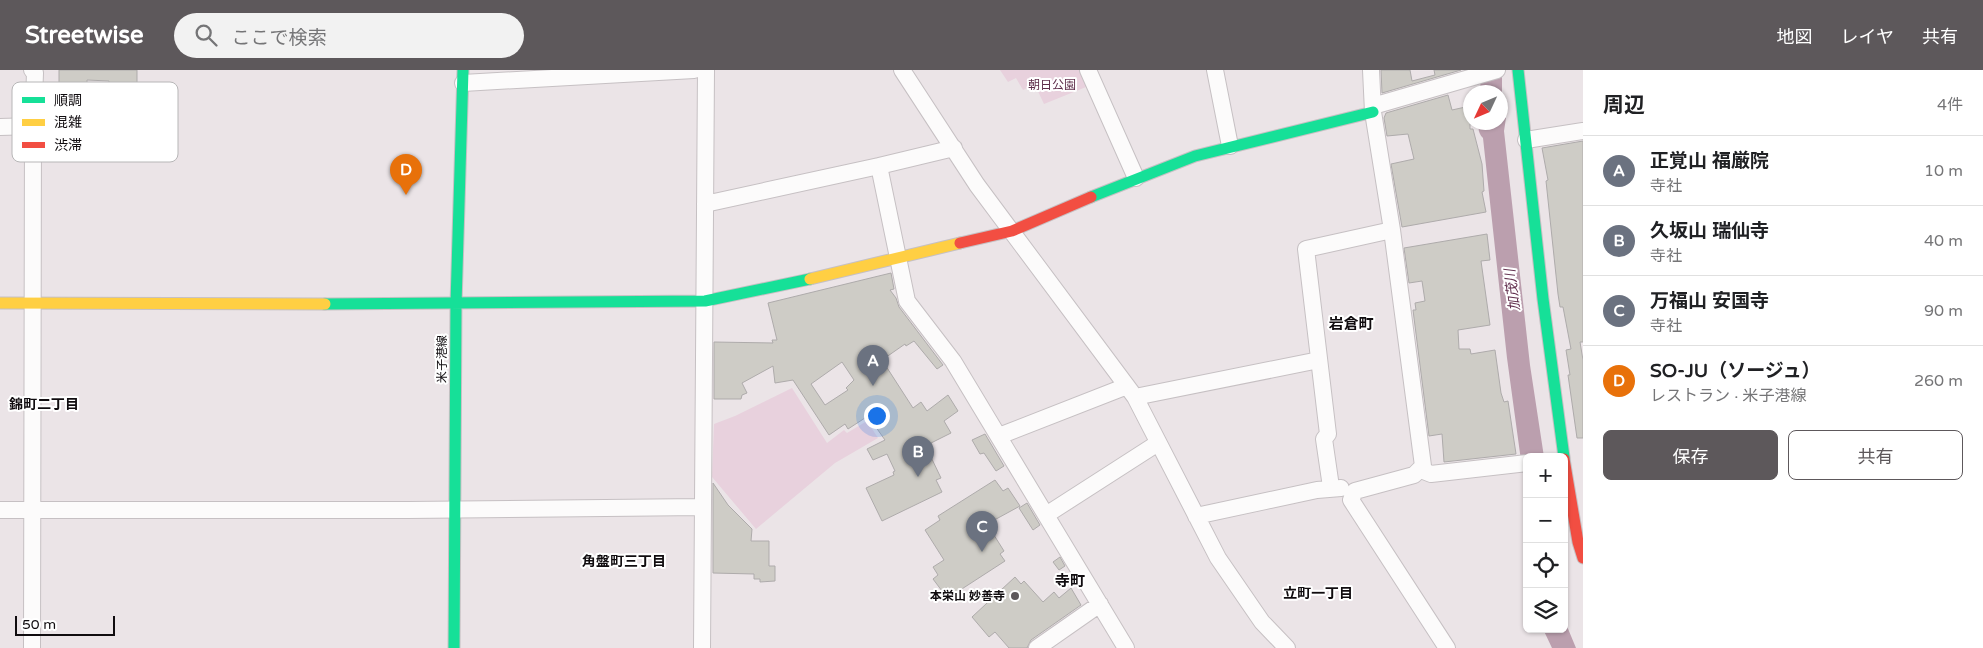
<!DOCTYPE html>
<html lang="ja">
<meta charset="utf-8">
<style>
:root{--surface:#fff;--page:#f2f2f2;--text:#202124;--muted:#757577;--line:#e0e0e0;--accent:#5d585b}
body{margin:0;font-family:"Varela Round","Noto Sans JP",sans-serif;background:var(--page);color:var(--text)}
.controls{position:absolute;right:15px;bottom:15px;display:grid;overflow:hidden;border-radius:8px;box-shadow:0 1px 4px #0004}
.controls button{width:45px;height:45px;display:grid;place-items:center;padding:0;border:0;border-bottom:1px solid var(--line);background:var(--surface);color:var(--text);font:25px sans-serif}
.compass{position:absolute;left:1463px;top:15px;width:45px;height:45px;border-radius:50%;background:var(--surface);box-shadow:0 1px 4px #0004;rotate:226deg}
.scale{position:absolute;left:15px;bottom:12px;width:100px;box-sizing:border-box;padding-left:5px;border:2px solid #100c0f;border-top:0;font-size:14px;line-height:18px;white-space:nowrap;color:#100c0f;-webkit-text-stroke:4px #fff;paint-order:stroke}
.you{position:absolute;left:876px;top:345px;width:18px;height:18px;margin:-12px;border:4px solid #fff;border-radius:50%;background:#1a73e8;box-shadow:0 0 0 8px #1a73e833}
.badge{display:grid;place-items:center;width:32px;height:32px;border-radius:50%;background:var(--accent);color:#fff;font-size:16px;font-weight:700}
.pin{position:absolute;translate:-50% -41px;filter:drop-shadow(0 1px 2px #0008)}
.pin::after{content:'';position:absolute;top:26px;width:18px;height:15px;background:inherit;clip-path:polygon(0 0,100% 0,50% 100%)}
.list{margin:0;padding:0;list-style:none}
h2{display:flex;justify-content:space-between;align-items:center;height:65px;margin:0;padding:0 20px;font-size:21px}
h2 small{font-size:16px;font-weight:400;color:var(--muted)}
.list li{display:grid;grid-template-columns:32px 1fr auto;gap:15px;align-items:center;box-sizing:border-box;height:70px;padding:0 20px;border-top:1px solid var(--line)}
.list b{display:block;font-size:19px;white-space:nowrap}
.list p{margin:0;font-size:16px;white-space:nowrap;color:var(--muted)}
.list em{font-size:16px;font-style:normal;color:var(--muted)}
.actions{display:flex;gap:10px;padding:15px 20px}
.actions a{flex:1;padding:11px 0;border:1px solid var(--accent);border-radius:8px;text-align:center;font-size:18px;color:var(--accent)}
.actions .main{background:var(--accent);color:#fff}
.icon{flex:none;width:28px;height:28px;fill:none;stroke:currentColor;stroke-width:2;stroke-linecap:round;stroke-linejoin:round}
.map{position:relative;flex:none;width:1583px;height:578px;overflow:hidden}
header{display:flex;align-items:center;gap:30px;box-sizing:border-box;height:70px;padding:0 25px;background:var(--accent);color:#fff}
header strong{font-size:24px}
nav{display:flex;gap:28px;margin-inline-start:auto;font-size:18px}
.search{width:350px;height:45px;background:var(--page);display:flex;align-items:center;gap:12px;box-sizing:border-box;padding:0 18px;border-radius:28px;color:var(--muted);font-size:19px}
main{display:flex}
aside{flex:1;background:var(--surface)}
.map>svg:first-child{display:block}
</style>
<header>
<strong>Streetwise</strong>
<div class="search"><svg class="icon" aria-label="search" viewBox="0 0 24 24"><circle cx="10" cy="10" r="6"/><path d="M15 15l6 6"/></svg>ここで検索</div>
<nav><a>地図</a><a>レイヤ</a><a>共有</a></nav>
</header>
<main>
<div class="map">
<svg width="1583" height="578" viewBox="0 0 1583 578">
<rect width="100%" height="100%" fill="#ebe4e7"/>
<path fill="#e8d1dd" d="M1000,0H1084L1091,15L1044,34L1035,15L1023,20L1016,8L1008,12Z
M792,318L827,373L844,360L847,363L867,351L878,368L835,393L756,459L712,407L714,354L735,346Z"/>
<path fill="#bb9fae" d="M1479,0H1502V46L1506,48L1504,61L1530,295L1544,387H1527V428L1525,403L1522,398L1507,288L1483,68C1479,64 1477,58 1480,53L1500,52V22H1481Z
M1564,549L1576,578H1552L1543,559H1564Z"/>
<path fill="#ceccc6" stroke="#aeabab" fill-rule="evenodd" d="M59,0H137V67L117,72L96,73L59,66V54H48V34H59ZM87,10L109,11V36H87Z
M1381,0H1410L1412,11L1435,5L1434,0H1461L1382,23Z
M1448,25L1452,40L1470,36V59H1473L1482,94L1484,121L1482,122L1486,142L1402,157L1391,94L1414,89L1408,64L1387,66L1384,48L1386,43Z
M1583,71V272H1580L1583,290V368H1577L1568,305H1570L1566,280L1571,279L1563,237H1560L1558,224L1546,111L1548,110L1542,78Z
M1487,164L1490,190L1481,191L1490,255L1458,260L1459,279H1470L1471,284L1495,280L1501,323L1504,332L1508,331L1516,384L1444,392L1442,364L1429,366L1413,240H1416L1415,233L1425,231L1422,211L1409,213L1404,178Z
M891,203L894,219L890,220L896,228L899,237L943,295L937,299L914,271L906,276L905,274L882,290L913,338L921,332L927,341L948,325L958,341L944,351L951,363L931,373L932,375L929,377L931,381L929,383L941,408L936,410L942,422L882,451L866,418L894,405L893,402L895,401L887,384L873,390L867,379L885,370L868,346L848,359L845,354L829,365L793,310L775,313L773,296L742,313L747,323L742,325L741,329H714V272L773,273L772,270H777L768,233ZM842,292L854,310L846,318L848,320L825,335L811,314Z
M985,364L1004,396L996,401L984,383L980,384L972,370Z
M995,410L1003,421L1008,418L1020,436L987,454L1004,481L1000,484L1005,491L951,526L947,518L942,521L933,509L938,505L933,497L944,490L925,460L940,450L938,446Z
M713,413L728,435L752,459L751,471H769V496H775V511L760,512V509H754V504L713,503Z
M1027,433L1040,455L1033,460L1019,438Z
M1060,487L1065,496L1059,500L1053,492Z
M1015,507L1021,514L1024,511L1043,532L1054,522L1059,528L1071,518L1081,535L1031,570L1027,578H1009L995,562L989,567L972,547Z"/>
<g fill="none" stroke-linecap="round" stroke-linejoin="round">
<defs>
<path id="street" d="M32,0L35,3L33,56L32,578
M902,0L977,115L1135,327L1218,488L1262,552L1287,578
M1088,0L1136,108
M1215,0L1230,76
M1371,0L1373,42L1392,160L1423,396L1414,405L1355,421L1351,430L1447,578
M463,13L694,0
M1373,36L1497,0
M0,57L33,56
M1526,70L1583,61
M954,78L879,96L907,231L953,291L1126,578
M705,134L879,96
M1135,327L1319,290
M999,366L1127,316
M1421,400L1431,404L1527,393
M1331,417L1324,369L1328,364L1306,179L1392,160
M0,440H408L702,437
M1046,445L1158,373
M1196,446L1317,420L1341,418
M702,578L706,0
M1037,578L1100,534"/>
<path id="fast" d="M1518,0L1543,229L1564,387
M1091,127L1195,86L1373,42
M325,234L705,231L810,209
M454,578L456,234L463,0"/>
<path id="slow" d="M810,209L960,173
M0,233L325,234"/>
<path id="jam" d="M960,173L1012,161L1091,127
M1564,389L1578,472L1583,488"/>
</defs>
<use href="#street" stroke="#c6c0c3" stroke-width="18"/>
<use href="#fast" stroke="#c6c0c3" stroke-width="13"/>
<use href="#slow" stroke="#c6c0c3" stroke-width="13"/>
<use href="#jam" stroke="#c6c0c3" stroke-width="13"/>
<use href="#street" stroke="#fcfbfb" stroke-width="16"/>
<use href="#fast" stroke="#16e098" stroke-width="11"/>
<use href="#slow" stroke="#ffcf43" stroke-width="11"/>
<use href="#jam" stroke="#f24e42" stroke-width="11"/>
</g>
<circle fill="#5d585b" stroke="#fff" stroke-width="2" cx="1015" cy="526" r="5"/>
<g text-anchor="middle" stroke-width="4" stroke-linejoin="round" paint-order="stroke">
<g font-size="12" fill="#5f2e4b" stroke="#fff">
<text x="1052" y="19">朝日公園</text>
</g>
<g font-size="12" fill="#100c0f" stroke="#fff">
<text transform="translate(442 289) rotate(-90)" y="4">米子港線</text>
</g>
<g font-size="12" font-weight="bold" fill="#100c0f" stroke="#fff" text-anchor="end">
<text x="1005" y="530">本栄山 妙善寺</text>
</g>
<g font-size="14" font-style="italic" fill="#63314f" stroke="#fff">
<text transform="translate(1512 220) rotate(-97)" y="5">加茂川</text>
</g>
<g font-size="14" font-weight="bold" fill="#100c0f" stroke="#fff">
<text x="44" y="339">錦町二丁目</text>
<text x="624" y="496">角盤町三丁目</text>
<text x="1318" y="528">立町一丁目</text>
</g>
<g font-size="15" font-weight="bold" fill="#100c0f" stroke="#fff">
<text x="1351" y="259">岩倉町</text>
<text x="1070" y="516">寺町</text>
</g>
</g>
<rect x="12" y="12" width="166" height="80" rx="8" fill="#fff" stroke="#b7b6b7" stroke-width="1"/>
<rect x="22" y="27" width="23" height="6" fill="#16e098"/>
<rect x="22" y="49" width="23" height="7" fill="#ffcf43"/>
<rect x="22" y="72" width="23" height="6" fill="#f24e42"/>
<g font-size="14" fill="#100c0f">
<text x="54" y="35">順調</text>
<text x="54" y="57">混雑</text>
<text x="54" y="80">渋滞</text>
</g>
</svg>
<div class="controls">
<button>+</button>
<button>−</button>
<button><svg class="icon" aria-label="locate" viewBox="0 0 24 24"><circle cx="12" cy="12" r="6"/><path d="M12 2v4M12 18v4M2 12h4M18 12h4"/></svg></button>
<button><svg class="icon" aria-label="layers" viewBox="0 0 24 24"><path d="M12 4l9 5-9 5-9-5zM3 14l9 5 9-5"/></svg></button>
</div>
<svg class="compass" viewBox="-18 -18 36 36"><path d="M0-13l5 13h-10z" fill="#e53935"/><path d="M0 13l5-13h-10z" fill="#757577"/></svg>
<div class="scale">50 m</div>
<div class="you"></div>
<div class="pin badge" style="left:873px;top:316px;background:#6b7280">A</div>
<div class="pin badge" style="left:918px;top:407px;background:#6b7280">B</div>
<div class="pin badge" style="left:982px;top:482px;background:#6b7280">C</div>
<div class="pin badge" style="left:406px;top:125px;background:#e8710a">D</div>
</div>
<aside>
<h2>周辺<small>4件</small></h2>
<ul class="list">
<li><span class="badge" style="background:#6b7280">A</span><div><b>正覚山 福厳院</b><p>寺社</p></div><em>10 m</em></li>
<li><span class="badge" style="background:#6b7280">B</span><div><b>久坂山 瑞仙寺</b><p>寺社</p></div><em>40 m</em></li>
<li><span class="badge" style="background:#6b7280">C</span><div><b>万福山 安国寺</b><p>寺社</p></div><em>90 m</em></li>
<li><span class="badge" style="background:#e8710a">D</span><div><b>SO-JU（ソージュ）</b><p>レストラン · 米子港線</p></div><em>260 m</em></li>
</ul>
<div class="actions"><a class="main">保存</a><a>共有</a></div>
</aside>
</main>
